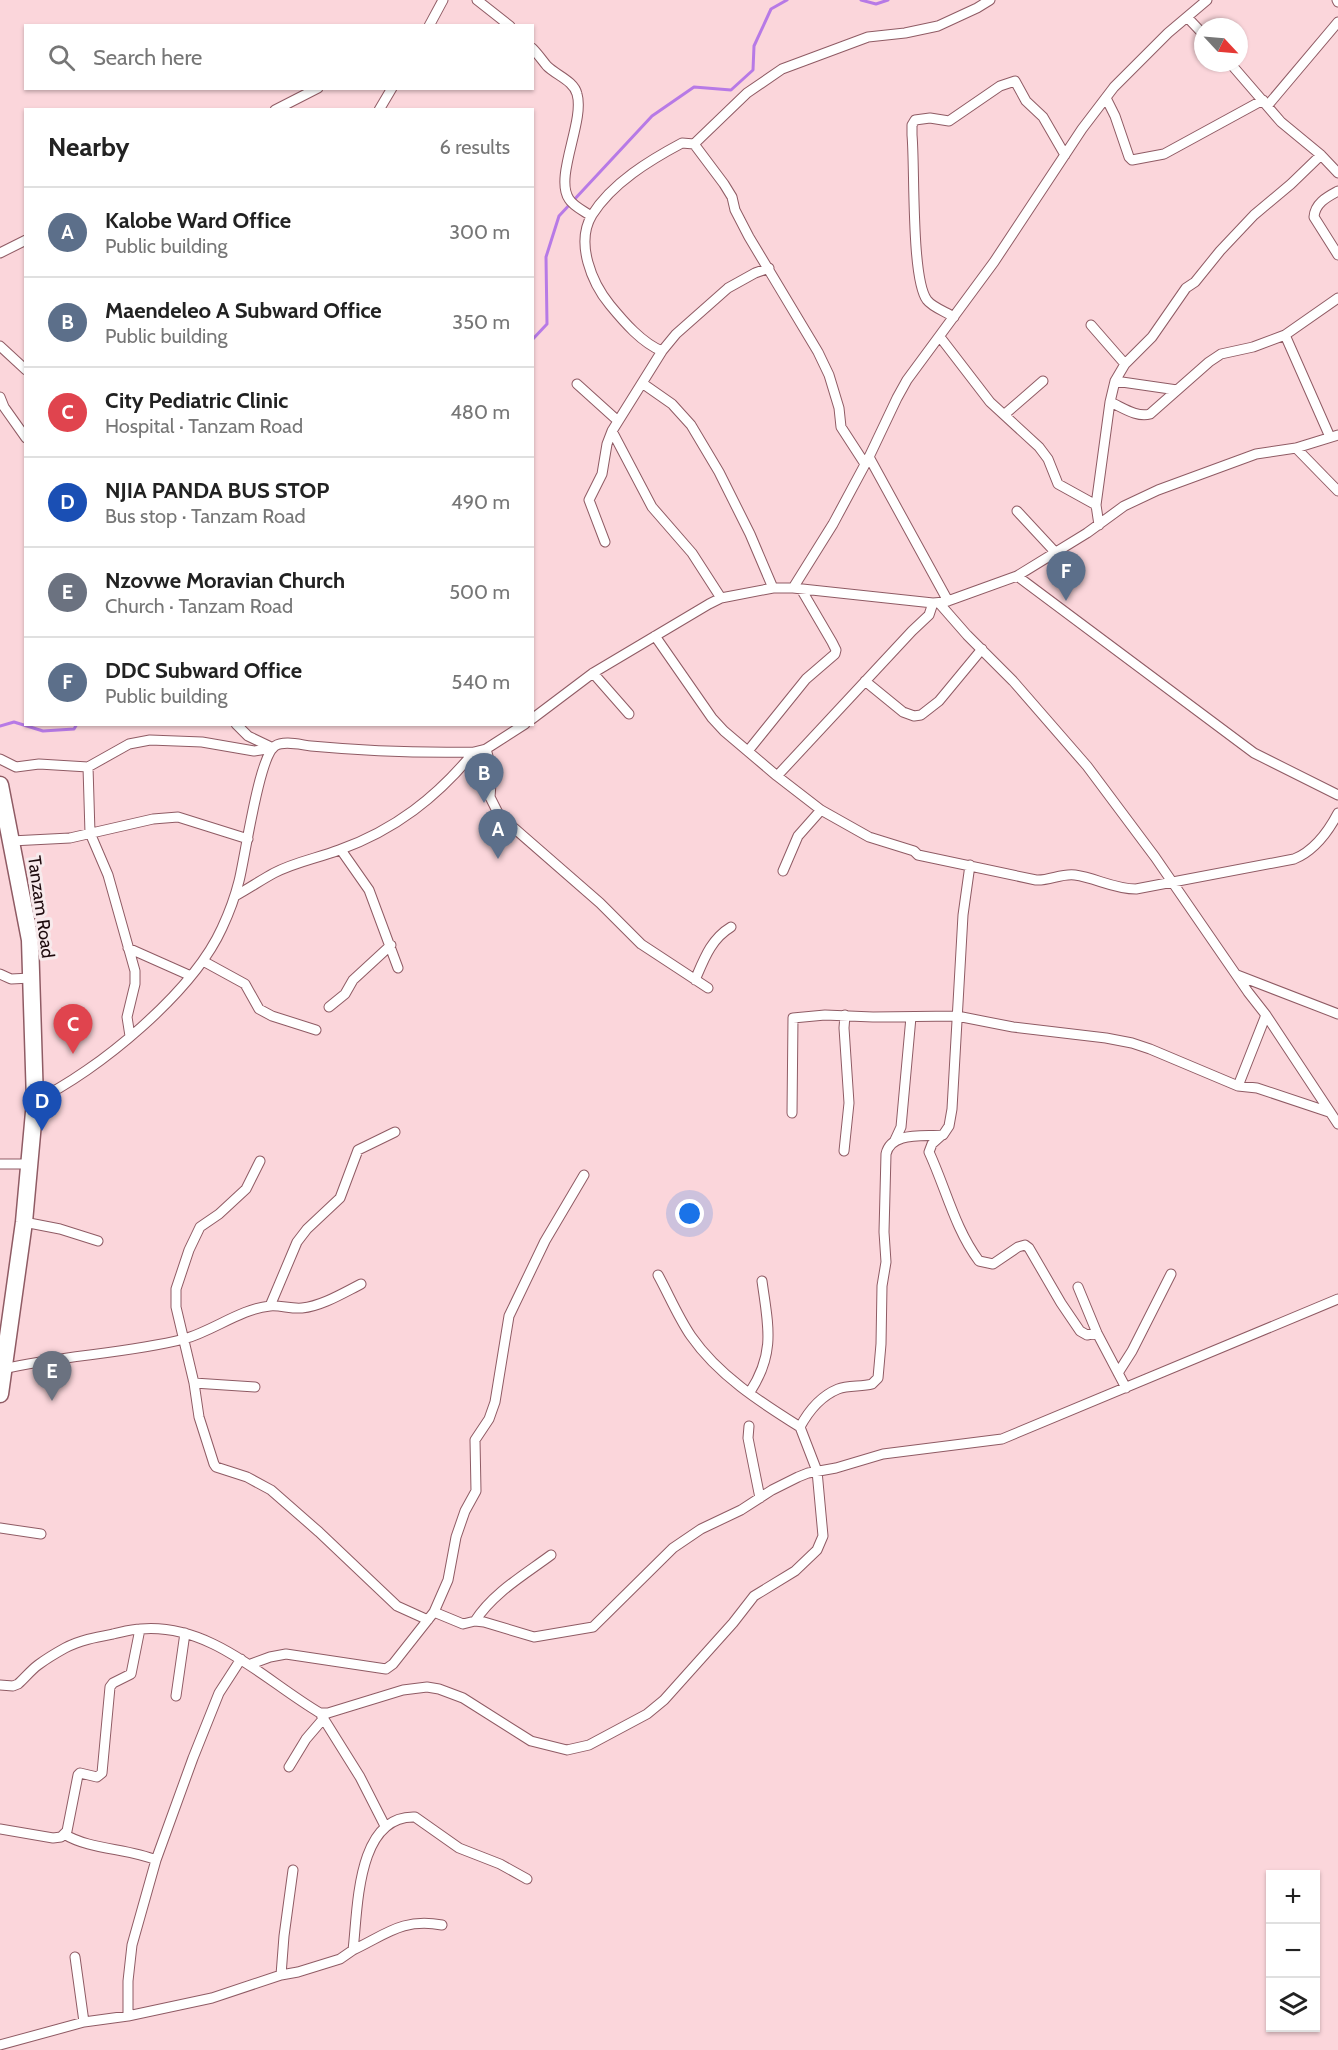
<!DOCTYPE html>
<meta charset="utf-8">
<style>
:root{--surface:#fff;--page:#f2f2f2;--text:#222;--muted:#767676;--line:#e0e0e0;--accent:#408782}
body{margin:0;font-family:Cabin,sans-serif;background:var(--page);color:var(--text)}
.controls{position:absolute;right:18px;bottom:18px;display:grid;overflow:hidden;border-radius:0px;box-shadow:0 2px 4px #0004}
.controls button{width:54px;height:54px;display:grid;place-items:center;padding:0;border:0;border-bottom:2px solid var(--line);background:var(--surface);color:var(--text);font:30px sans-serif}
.compass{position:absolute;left:1194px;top:18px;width:54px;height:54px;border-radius:50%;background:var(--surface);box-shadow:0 2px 4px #0004;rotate:116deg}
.you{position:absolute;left:690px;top:1214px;width:21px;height:21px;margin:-15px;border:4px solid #fff;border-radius:50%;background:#1a73e8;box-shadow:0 0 0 9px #1a73e833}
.badge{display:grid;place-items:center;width:39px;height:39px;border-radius:50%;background:var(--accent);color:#fff;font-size:20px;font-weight:700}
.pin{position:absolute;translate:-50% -50px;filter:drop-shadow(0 2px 3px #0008)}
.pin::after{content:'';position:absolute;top:32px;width:21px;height:18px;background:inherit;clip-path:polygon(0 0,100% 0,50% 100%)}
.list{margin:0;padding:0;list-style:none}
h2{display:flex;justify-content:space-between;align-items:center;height:78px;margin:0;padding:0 24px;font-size:26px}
h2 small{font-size:20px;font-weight:400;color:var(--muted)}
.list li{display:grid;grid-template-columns:39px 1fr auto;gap:18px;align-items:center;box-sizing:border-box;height:90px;padding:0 24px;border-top:2px solid var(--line)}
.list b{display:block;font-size:22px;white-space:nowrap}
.list p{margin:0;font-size:20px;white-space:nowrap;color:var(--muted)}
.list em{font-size:20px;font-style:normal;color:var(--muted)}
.icon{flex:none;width:33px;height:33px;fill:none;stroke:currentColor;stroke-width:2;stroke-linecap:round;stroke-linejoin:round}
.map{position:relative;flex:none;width:1338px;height:2050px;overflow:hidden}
.search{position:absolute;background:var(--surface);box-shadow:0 2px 4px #0004;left:24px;top:24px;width:510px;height:66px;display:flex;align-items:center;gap:15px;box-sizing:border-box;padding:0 21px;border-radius:0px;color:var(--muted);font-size:22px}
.panel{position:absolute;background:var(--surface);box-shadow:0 2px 4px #0004;left:24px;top:108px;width:510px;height:618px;border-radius:0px}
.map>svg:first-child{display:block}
</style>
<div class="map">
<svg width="1338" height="2050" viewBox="0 0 1338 2050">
<rect width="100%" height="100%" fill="#fbd6db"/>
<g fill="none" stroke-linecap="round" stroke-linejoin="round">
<path stroke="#b77ae6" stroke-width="3" d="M861,0L876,4L888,0
M532,340L547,324L546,257L559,216L652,116L694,87L731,90L753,70L754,46L771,9L787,0
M0,726L14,722L43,731L74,729L77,724"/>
<defs>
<path id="street" d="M477,0L510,26
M1337,0L1338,2
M1187,17L1203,34
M429,26L443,0
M532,48C538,54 542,60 547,66C556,75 574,81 577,94C585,121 554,177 569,199C573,206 584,211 591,216
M1230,63L1281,122L1321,155L1338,173
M1106,98L1115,116L1129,157L1132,160L1164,154L1263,100
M1268,105L1338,22
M275,110L318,88
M379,110L392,88
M694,144L747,93L782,69L868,37L905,33L938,26L977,8L990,0
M1338,191C1327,197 1315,203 1314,217L1338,255
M0,253L26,240
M954,317C946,312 932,307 927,300C911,279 915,167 912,135V125L915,120L930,118L949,121L1000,86L1015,81L1026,101L1043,117L1065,155
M1091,325L1125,364
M1285,335L1330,437
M940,337L990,402L1039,447L1048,459L1058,484L1096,505
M0,346L26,370
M662,351C642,343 624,322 610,305C592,283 575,243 592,215C612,183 650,160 682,143L694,144L724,184L732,197L735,210L749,237L818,352L829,375L839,408L841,427L865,464
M1115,381L1177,390
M642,383L672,404L691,425L719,472L750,534L773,588
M577,384L618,421
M0,397L4,407L26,438
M1110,402C1122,407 1137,418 1150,414L1209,362L1221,354L1253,347L1285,335L1338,298
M1005,414L1043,381
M612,431L652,507L692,553L721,598
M1296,448L1338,491
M869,457L948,601
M1017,511L1056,553
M1099,525L1096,505L1110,402L1115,381L1125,364L1152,337L1186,288L1195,282L1220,251L1254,215L1291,184L1321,155
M605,542L589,500L602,474L607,444L612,431L662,351L676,334L728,288L755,273L769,268
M1017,576L1254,753L1338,795
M793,588L833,524L869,457L897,398L907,380L994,262L1082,129L1114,87L1168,33L1207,0
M939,603L967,635L1013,681L1087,766L1155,857L1248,992L1266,1015L1338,1124
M655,636L712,718L724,731L777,776L821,810L869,837L914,851L918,855L1036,880C1049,881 1062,873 1075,875C1096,878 1114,889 1136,889L1294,859C1314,851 1328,832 1338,813
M593,673L629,714
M865,681L903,712L914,716L921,715L939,701L982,649
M532,719L593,673L709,604L721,598L773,588H793L933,603L945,602L1017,576L1087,533L1124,506L1158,490L1256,454L1296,448L1338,435
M236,724L248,736L273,748
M486,749L492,771L490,797L499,815L600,903L641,944L708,988
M748,751L806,679L835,654L836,650L832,642L801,589
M0,759L16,767L39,764L88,767L129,744L150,740L202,742L254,751L273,748
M88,767L90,833L108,875L135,971V984L127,1017L130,1036
M777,776L912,631L929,615L933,603
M11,841L70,838L153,819L178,817L248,839
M341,850L369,890L398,968
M783,871L798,836L821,810
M235,896C248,889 261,880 274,873C295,862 318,858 339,850C395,830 437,797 474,752
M128,948L191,976
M203,961L245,984L259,1009L272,1016L316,1030
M0,974L11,979L31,978
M1237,975L1338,1014
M695,980C704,959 711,939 731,927
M329,1007L345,994L353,980L391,945
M1238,1086L1266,1015
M35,1101C98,1071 193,992 222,928C229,913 235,897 239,881C245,858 259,756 275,746C284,740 301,745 311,746C365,751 420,753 474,752L486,749L525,724
M792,1113L793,1018L825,1015L873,1017L957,1016L1013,1027L1106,1038L1132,1043L1150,1049L1238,1086L1257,1088L1329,1112
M942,1135L932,1144L929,1152C946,1189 955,1229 979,1261L993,1264L1018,1247L1025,1245L1029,1248L1061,1303L1080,1331L1087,1335L1097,1333
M895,1140L901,1127L911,1017
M844,1151L849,1103L844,1028L845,1015
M260,1161L246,1189L219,1214L200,1227L189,1250L176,1289V1307L194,1383L199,1417L214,1464L216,1467L247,1477L271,1490L319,1532L397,1606L428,1620
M0,1164H30
M24,1222L60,1229L98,1241
M658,1275C669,1295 678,1317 691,1336C718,1375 760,1402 800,1427
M1078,1287L1097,1333L1126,1388
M270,1306L297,1242L307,1229L340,1198L358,1150L395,1132
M3,1369C63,1355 125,1354 184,1339C213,1331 240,1309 270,1306C280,1305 291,1309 302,1308C322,1306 343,1293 361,1284
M1118,1373L1132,1351L1171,1274
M194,1383L255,1387
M750,1392C776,1352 768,1325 762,1281
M749,1426L748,1438L760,1498
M0,1528L41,1534
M434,1612L463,1624L475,1621L484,1622L534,1637L593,1627L673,1548L701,1529L741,1510L772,1490L798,1477L808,1473L836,1468L883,1454L1002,1439L1338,1299
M475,1621C493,1593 524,1575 551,1555
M251,1664L270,1657L286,1654L386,1669L393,1664L434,1612L448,1580L456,1537L465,1511L476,1491L475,1440L489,1419L495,1402L509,1316L545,1241L584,1175
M0,1685L13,1686L18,1684C25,1678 30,1671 38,1665C46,1659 56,1653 65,1648C80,1640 97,1637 113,1634C122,1632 132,1629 141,1629C211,1623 264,1680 320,1713H328L403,1690L427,1687L439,1689L463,1698L531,1741L567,1750L589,1745L647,1714L664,1700L733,1623L754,1596L795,1571L817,1550L823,1536L817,1471L800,1427C808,1412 821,1396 838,1389C848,1385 862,1387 872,1384L878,1378L881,1344L882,1286L886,1262L884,1232L886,1154C891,1131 924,1137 943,1135L949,1126L952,1109L963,915L970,865
M176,1696L185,1633
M320,1713L360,1777L385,1826
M289,1767L306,1739L324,1718
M0,1829L53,1838L61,1837L67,1831L78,1775L80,1773L97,1777L102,1773L110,1687L113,1683L131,1674L140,1629
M64,1834C90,1850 127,1848 156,1860
M353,1950C387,1934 402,1918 442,1925
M75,1957L84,2022
M281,1975L284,1936L293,1870
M128,2016V1981L132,1945L156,1860L193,1758L219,1693L241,1659
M0,2045L84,2022L128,2016L212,1998L281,1975L298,1972L340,1959L353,1950C358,1910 356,1815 415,1817L459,1848L500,1864L527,1879"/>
<path id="highway" d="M0,785L30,940L35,1101L24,1222L0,1394"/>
</defs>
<use href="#street" stroke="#8f5b64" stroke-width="11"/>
<use href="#highway" stroke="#8f5b64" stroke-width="19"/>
<use href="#street" stroke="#fff" stroke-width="9"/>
<use href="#highway" stroke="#fff" stroke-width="16"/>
</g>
<g text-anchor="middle" stroke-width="6" stroke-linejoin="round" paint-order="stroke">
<g font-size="18" fill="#1d0a0d" stroke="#f7eaec">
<text transform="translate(41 907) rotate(82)" y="6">Tanzam Road</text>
</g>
</g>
</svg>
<div class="controls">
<button>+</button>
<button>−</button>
<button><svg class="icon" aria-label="layers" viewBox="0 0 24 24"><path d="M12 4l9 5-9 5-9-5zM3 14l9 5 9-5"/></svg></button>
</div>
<svg class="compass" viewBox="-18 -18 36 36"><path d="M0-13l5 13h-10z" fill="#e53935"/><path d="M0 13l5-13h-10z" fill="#767676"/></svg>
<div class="you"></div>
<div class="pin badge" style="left:498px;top:859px;background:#5c6f8a">A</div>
<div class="pin badge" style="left:484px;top:803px;background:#5c6f8a">B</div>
<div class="pin badge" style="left:73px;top:1054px;background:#e0444e">C</div>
<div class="pin badge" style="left:42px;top:1131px;background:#1a4fb4">D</div>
<div class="pin badge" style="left:52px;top:1401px;background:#6b7280">E</div>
<div class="pin badge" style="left:1066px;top:601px;background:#5c6f8a">F</div>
<div class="search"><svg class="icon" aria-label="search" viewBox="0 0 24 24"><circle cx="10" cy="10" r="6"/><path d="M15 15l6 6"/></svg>Search here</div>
<section class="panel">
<h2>Nearby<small>6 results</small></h2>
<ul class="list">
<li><span class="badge" style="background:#5c6f8a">A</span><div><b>Kalobe Ward Office</b><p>Public building</p></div><em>300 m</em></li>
<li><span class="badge" style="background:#5c6f8a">B</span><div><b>Maendeleo A Subward Office</b><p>Public building</p></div><em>350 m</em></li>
<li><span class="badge" style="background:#e0444e">C</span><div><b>City Pediatric Clinic</b><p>Hospital · Tanzam Road</p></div><em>480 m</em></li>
<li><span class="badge" style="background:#1a4fb4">D</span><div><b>NJIA PANDA BUS STOP</b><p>Bus stop · Tanzam Road</p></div><em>490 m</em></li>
<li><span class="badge" style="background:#6b7280">E</span><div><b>Nzovwe Moravian Church</b><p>Church · Tanzam Road</p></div><em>500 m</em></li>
<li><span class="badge" style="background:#5c6f8a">F</span><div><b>DDC Subward Office</b><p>Public building</p></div><em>540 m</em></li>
</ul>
</section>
</div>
